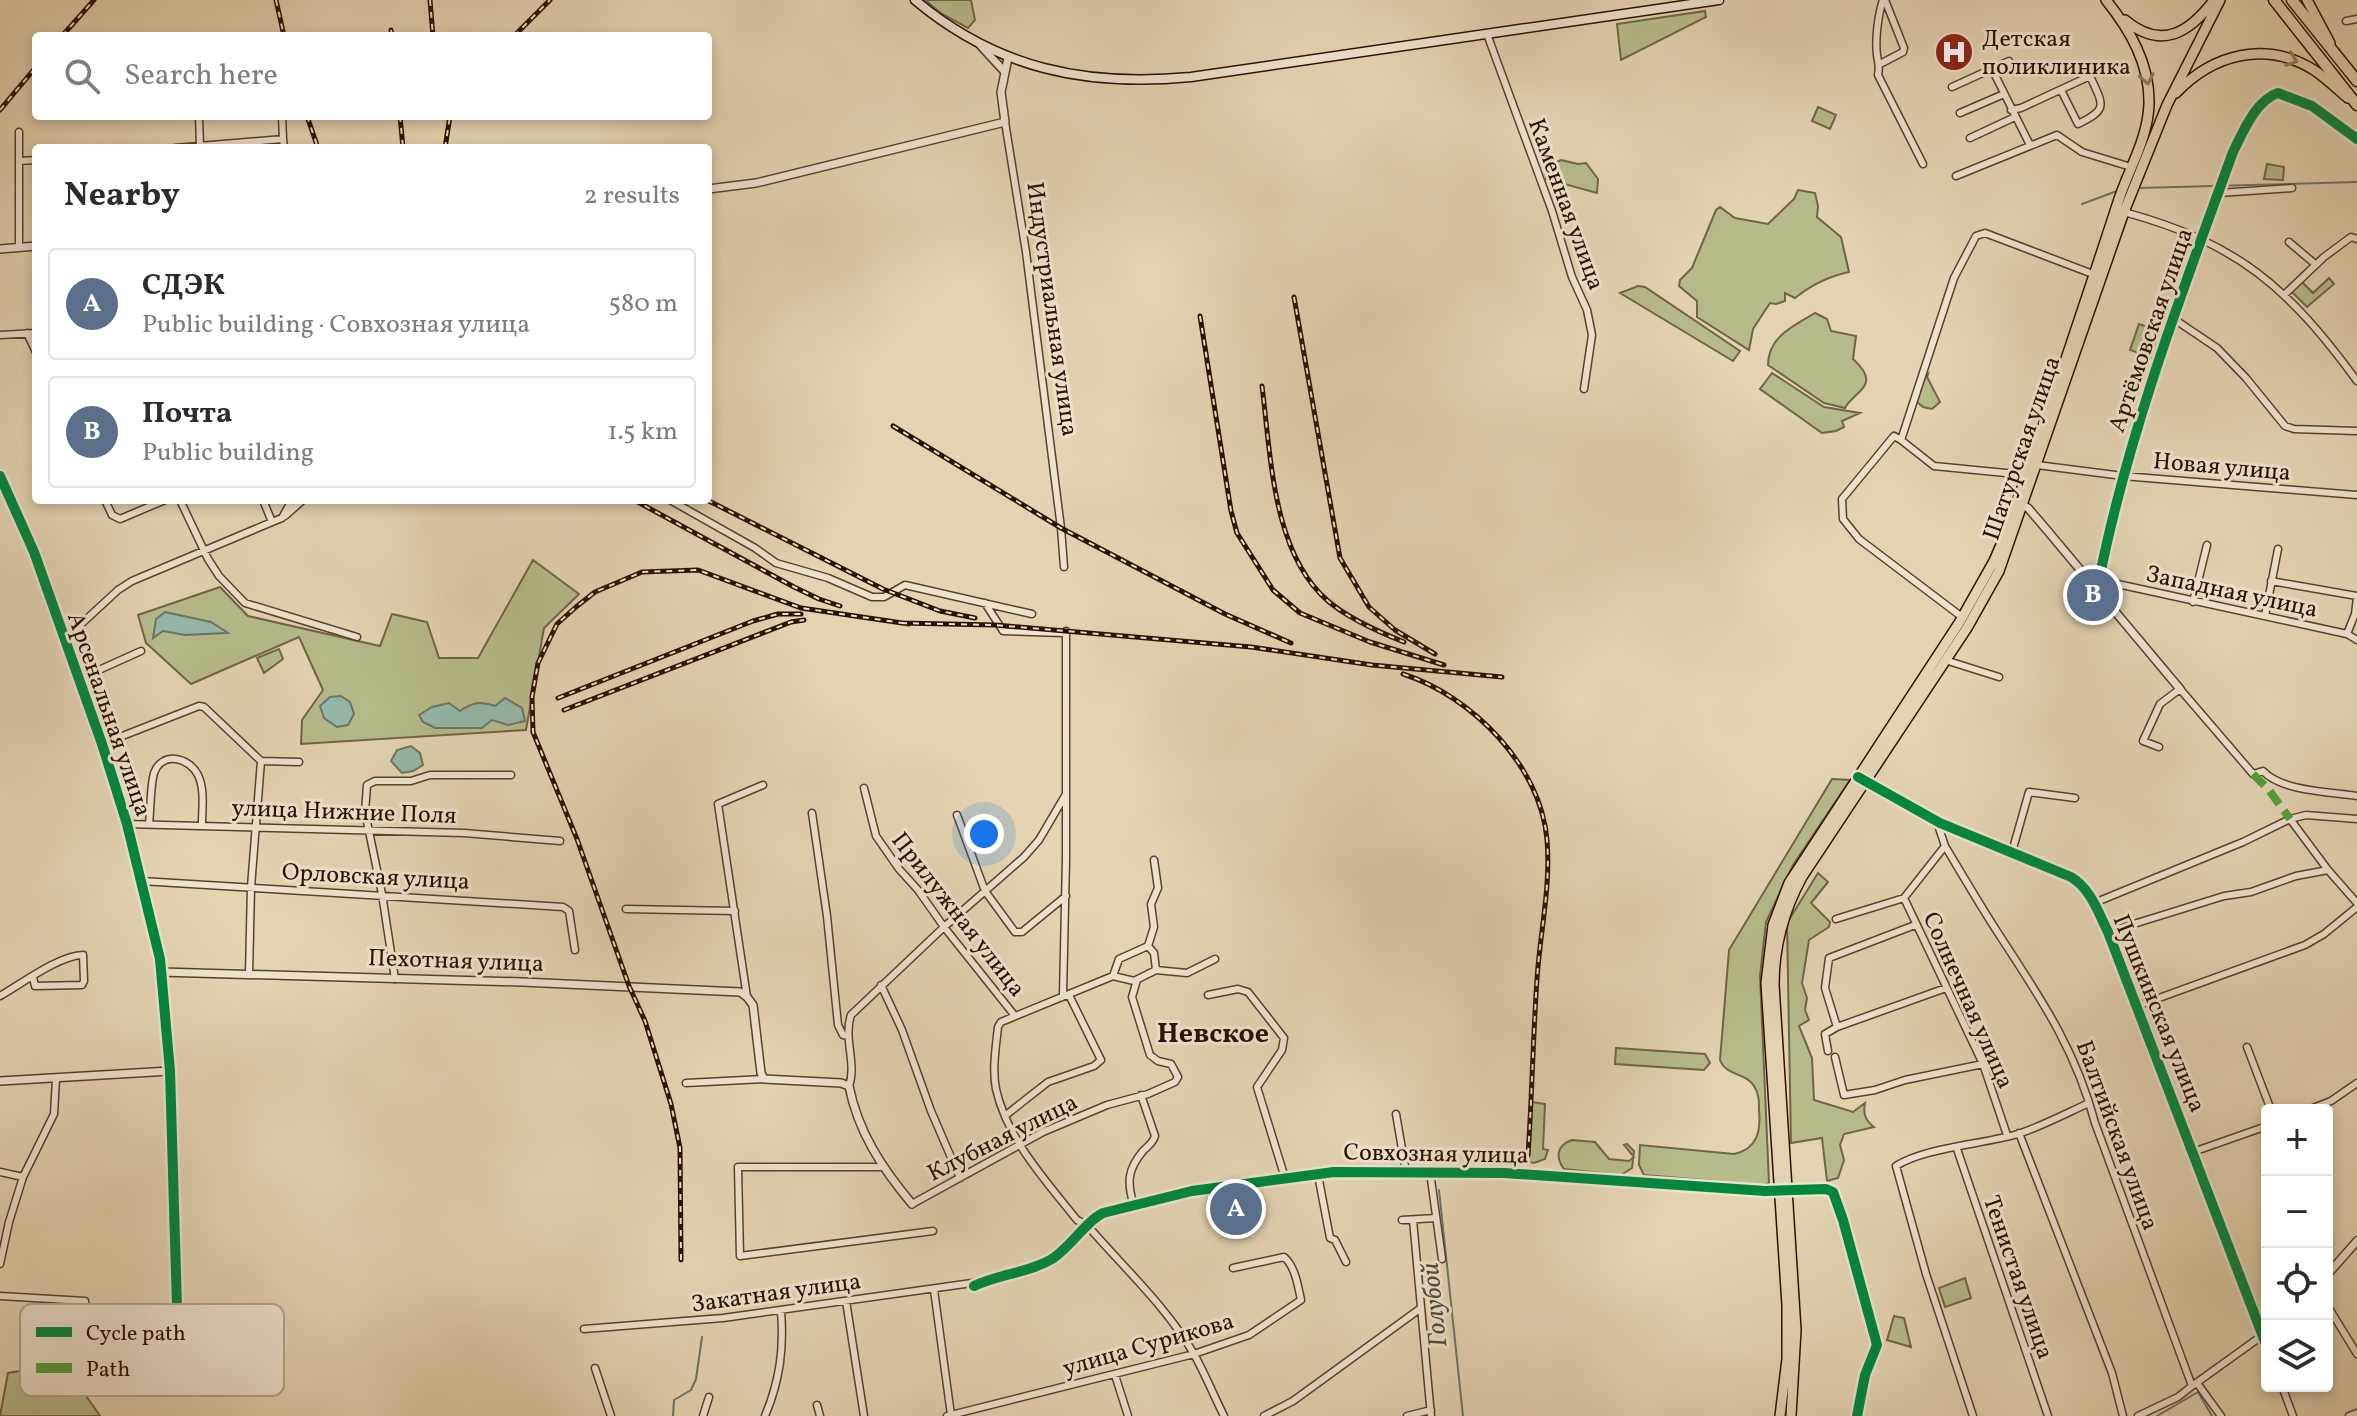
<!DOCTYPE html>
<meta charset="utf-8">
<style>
:root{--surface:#fff;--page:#f2f2f3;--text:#2b2b33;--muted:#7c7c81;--line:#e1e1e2;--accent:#b45309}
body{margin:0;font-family:Vollkorn,serif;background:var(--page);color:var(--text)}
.controls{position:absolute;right:24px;bottom:24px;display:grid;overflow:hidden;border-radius:8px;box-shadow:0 4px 12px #0003}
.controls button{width:72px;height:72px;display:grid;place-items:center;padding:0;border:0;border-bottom:2px solid var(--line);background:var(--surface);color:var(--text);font:40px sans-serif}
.you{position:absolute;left:984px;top:834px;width:28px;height:28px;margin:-20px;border:6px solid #fff;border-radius:50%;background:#1a73e8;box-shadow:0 0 0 12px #1a73e833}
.badge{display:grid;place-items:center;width:52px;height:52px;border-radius:50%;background:var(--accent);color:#fff;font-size:26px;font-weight:700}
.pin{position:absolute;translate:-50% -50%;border:4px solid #fff;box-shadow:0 2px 8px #0006}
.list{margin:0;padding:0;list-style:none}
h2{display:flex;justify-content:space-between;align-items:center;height:104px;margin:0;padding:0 32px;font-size:34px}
h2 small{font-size:26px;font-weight:400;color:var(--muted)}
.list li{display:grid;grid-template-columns:52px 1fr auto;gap:24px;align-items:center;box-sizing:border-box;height:112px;margin:0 16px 16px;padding:0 16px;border:2px solid var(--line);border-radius:8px}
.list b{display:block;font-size:30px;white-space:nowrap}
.list p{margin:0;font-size:26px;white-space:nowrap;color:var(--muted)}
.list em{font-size:26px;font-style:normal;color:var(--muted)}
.icon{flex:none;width:44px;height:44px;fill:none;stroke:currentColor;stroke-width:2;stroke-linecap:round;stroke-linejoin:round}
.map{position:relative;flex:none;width:2357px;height:1416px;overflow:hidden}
.search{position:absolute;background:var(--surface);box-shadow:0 4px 12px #0003;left:32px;top:32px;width:680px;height:88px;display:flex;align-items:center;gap:20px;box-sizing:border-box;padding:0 28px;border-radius:8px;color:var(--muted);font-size:30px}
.panel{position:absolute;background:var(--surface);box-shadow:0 4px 12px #0003;left:32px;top:144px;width:680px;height:360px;border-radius:8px}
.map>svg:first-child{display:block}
</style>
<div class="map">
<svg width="2357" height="1416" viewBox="0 0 2357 1416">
<rect width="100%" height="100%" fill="#e3d3b0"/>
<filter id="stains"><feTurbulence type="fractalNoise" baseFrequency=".0025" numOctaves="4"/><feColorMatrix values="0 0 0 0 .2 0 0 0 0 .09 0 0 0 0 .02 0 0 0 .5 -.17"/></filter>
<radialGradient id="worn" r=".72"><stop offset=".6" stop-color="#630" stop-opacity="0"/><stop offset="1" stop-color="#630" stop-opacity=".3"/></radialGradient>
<path fill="#b6bb89" stroke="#706544" stroke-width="2" d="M925,0H971L975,20L968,28L942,14Z
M1705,11L1706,17L1621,60L1617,24Z
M1818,107L1836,115L1830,129L1812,121Z
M1561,160L1578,164L1586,163L1598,179L1597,193L1546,179L1545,167Z
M2267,164L2284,167L2283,180L2264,179Z
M1798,190L1815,193L1818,206L1817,217L1841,237L1849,272C1830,276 1810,286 1795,298L1785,293V301L1776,304L1770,303L1753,329L1749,350L1697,317V301L1679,286L1680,280L1692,268L1716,210L1720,207L1735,218L1768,224L1794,199Z
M2329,278L2334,284L2307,307L2292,292L2301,281L2313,293Z
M1638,286L1645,287L1740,351L1733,361L1620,293Z
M1815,313L1827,319L1831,331L1856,336L1853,359C1883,386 1854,391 1845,408L1824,403L1768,365C1768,337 1793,326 1815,313Z
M2139,324L2164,333L2156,359L2130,350Z
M1772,373L1824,407L1860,413L1842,421L1844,427L1836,431L1822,433L1760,389Z
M1928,374L1927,377L1940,402L1932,409L1923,407L1917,402L1924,377Z
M533,560L579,594L544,628L526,730L301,744L302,720L323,690L299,637L191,684L146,643L138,615L220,587L248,616L380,646L392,614L427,622L439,658H478Z
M279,649L283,659L264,673L257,658Z
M1832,779L1850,780L1793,865L1766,922L1760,976L1769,1183L1764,1185L1644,1175L1639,1165L1640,1145L1734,1154C1757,1149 1761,1132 1759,1110C1759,1102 1759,1093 1754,1086C1745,1072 1726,1076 1720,1060L1729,950Z
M1818,873L1828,882L1811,903L1830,922L1829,927L1809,940L1802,983L1807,998L1805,1010L1809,1020L1799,1026L1812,1058L1814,1100L1853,1112L1865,1103C1863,1114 1865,1120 1874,1127L1844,1134L1840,1145L1844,1160L1838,1178L1827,1181L1822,1138L1791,1143L1787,923Z
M1616,1048L1705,1054L1710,1063L1704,1070L1615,1064Z
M1532,1102L1545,1104L1543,1149L1548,1150L1545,1159L1534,1163L1522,1160V1154L1527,1150Z
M1572,1140L1595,1142L1609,1159L1629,1161L1634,1157L1624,1145L1627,1144L1634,1151L1632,1168L1621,1175L1564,1169C1555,1157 1557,1145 1572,1140Z
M1965,1278L1971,1298L1945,1307L1939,1288Z
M1894,1316L1904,1318L1911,1347L1887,1340Z
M72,1363L69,1371L100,1416H0L8,1373Z"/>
<path fill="#95b8aa" stroke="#6a7466" stroke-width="2" d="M165,612L211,622L228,633L185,635L163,631L153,638L156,619Z
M341,696L350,702L354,714L348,725L337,727L324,718L320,706L330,697Z
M505,698L522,708L525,721L508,725L492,720L482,728H435L423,722L419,715L432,707L449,703L460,711C473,702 480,701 495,706Z
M411,746L420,753L423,765L413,771L402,773L391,761L397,750Z"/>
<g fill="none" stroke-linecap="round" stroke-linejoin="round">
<path stroke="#6a7466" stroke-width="2" d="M2138,188L2357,182
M2082,204L2117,191
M1439,1190L1463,1416
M673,1416L674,1400L691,1390L696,1379L702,1337
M2157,1416L2198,1392L2212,1416"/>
<defs>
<path id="minor" d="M1883,0C1878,15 1875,39 1877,55C1878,63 1880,66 1878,75L1923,164
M2346,21L2357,19
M1487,34L1552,211L1572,277L1587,310L1592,335L1584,389
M1880,64L1903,52L1904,48L1885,0
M1992,69L2030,145
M1952,87L2009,61
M2011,110L2021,108L2090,76C2103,105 2109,109 2078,124L2061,90
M1960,113L2004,94
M199,116L200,146
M282,116L283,139
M1005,122L1026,252L1061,528L1064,567
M1970,138L2015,117
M2357,139L2312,106L2278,93C2256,100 2243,132 2233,152C2182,292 2128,434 2099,580L2347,634L2357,640
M175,148L283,139L284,148
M19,161L36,160
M1956,176L2057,135L2082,152L2131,167
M2219,193L2292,188
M2124,212C2238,243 2288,287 2357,381
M2289,242L2315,264
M19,247V132
M2285,294L2324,257L2351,237L2357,239
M2174,319L2217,348L2246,378L2285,426L2294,429L2357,431
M27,333L36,352
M0,335L36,333
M1901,440L1954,278L1976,236L1985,233L2098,276
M1901,440L1894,436L1842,499L1843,519L1859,539L1962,617
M1901,440L1934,466L2026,475
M2037,465L2123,476L2357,495
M105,500L112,515L120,519L165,500
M180,500L208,559L219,576L245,603L357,637
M670,500L755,548L776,563L828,578L872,597H884L905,585L1032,614
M285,516L303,500
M272,522L282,518L292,500
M2271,581L2357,596
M2193,602L2207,545
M985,603L1003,631L1063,633L1066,635
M2265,616L2278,549
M2347,634L2355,614L2357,597
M65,639L118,590L132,581L272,522L263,500
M1945,660L1999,677
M79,679L141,651
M102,744L199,706L204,707L261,761L299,762
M2159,747L2143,741L2160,704L2180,689L2253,774L2263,771C2281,791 2330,792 2357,796
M864,788L876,836L899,869L918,890L944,927L1015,1016
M812,813L827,916L838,1025L843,1035L848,1036
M957,815L985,891L1015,932H1022L1066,896
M2290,819L2328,870L2357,903
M1937,822L1945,846C1963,876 1981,907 2000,936C2041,999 2076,1050 2095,1123L2192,1386L2178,1397L2138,1416
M149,823C151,808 150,788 154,773C162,751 189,757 198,775C205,789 202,809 202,824
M127,824L464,833L560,841
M1945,846L1904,898L1983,1064L2007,1135
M2012,852L2029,792L2075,798
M1154,860L1158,888L1151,904L1154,927L1148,946L1119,959L1113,976L1001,1022L998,1027C996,1046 992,1070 996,1089C1007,1139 1046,1181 1077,1220L1087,1225C1123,1267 1166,1306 1194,1354C1205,1374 1214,1396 1224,1416
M141,881L563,907L569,911L575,950
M2094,903L2243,842L2290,819L2306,815L2357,819
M626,909L735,911
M1836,919L1904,898
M2108,932L2224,896L2251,892L2296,876L2328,870
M1148,946L1154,953L1156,970L1187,973L1215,959
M249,974L251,887L261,761
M1113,976L1134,981L1156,970
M395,979L382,894L365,812L367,785L375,781H411L430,775H511
M881,985L902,1030L931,1111L960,1178
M1063,995L1066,859V631
M1208,995L1238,989L1248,992L1284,1038L1282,1050L1257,1087L1285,1178
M0,996C21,984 60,955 83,955L84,981L82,985L35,986L33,977
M747,997L718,804L763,785
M2137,1006L2305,945L2324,934L2357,907
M1837,1027L1825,988L1829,958L1915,925
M2247,1047L2271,1110
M1828,1051L1825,1034L1837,1027L1946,988
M1835,1057L1844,1095L1875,1090L1905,1080L1983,1064
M170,1071L177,1307
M686,1083L764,1079
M849,1086C857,1064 843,1038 851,1015L944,927L1024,857L1039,840L1066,794
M2308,1110L2331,1101L2357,1083
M1396,1114L1406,1172
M1006,1115L1048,1082L1094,1066L1101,1060L1069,995
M2019,1133L2112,1373L2123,1416
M1957,1149L2048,1416
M2193,1152L2267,1126
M881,1167H738L740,1256L933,1231
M0,1172L23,1177
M1430,1172L1442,1259
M1318,1175L1330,1238L1335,1240L1346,1262
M1784,1190L1815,1189L1833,1192L1843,1220L1877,1345L1865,1375L1857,1416
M912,1204L1043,1132L1107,1105L1148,1094L1175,1082L1178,1077L1171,1064L1158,1061L1150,1055L1132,997L1137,980
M1134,1206C1127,1183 1127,1170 1143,1151C1149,1145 1153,1143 1155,1136L1141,1095
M1402,1220L1436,1218
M1413,1220L1431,1416
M0,1264L9,1222L23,1177L54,1114L56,1079
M974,1286C999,1274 1028,1273 1052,1259C1072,1246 1085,1222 1103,1213L1192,1191L1334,1172L1554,1175L1765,1191
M934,1290L951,1415
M0,1296L85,1301L87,1314L91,1316
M846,1301L864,1416
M2327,1305L2357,1354
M584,1329L723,1318L972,1283
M595,1368L611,1416
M1115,1375L1128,1416
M2197,1383L2221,1416
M2192,1386L2263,1335L2267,1347
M2282,1386L2293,1416
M817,1405L820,1416
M703,1416L709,1397
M765,1416C780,1380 784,1349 781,1311
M947,1416L1194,1354L1249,1335L1301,1300C1298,1286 1295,1266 1284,1257L1233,1268
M1264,1416L1293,1401L1421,1308
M1407,1416L1431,1410
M1973,1416L1926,1274L1896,1166C1925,1147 1987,1144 2021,1133C2044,1125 2067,1113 2089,1103
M2349,1416L2357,1413"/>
<path id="tertiary" d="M981,46L1004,71
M708,189L756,183L1005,122L1001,92L1008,58
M0,249L36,246
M0,476L34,552L127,824L160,959L170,1071L0,1081
M2019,503L2028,508L2046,529L2180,689
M1864,780L1940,823L2071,877C2091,889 2098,912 2108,932L2263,1335L2267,1331
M161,972L522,982L740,992L747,997L753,1005L761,1073L764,1079L841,1083L849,1086C858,1132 882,1168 912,1204
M1765,1191L1780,1190
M2327,1275L2357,1241"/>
<path id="secondary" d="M915,0C997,69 1086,87 1191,77L1719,0"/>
<path id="primary" d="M2307,0L2330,43
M2125,20C2162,51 2190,32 2214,0
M2176,93C2213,54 2266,40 2314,70C2326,78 2337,89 2348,98
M1780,1416L1787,1359V1305L1766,983L1773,925L1789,883L1959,623L1994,561L2007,531C2045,422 2082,312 2118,202C2128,170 2148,139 2149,104C2150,64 2130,30 2106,0
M1791,1416L1796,1330L1774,985C1774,946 1783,912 1802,877L1967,628L1999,571L2124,212L2167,105L2220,0"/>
<path id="trunk" d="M2274,0L2357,105
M2292,0L2357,81"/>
</defs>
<use href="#minor" stroke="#58402c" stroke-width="9"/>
<use href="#tertiary" stroke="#58402c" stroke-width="10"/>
<use href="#secondary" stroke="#2a0f00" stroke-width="11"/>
<use href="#primary" stroke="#2a0f00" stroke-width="12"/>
<use href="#trunk" stroke="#2a0f00" stroke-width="13"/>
<use href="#minor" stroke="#ede2cc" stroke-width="6"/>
<use href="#tertiary" stroke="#ede2cc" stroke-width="7"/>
<use href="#secondary" stroke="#ede2cc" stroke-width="8"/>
<use href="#primary" stroke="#e3d3b0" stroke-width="9"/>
<use href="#trunk" stroke="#e3d3b0" stroke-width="10"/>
<defs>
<path id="rail" d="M276,0L284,36
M430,0L433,36
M391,30L392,36
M62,36L94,0
M514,36L550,0
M0,110L36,67
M307,116L318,148
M400,116L403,148
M445,148L450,116
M1294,297L1340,558L1369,607L1395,630L1435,654
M1200,316L1231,511L1237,533L1273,590L1300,613L1370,642L1444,665
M1262,386C1271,455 1272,553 1328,601C1349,619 1379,632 1404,642
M893,426L1061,528L1225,614L1291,643
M634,500L794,587L819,599L840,606
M707,500L883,589L940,611L975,618
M901,623L995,625L1251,647L1372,665L1502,677
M1403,674C1472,696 1541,766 1547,840C1551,887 1540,932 1537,979C1533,1037 1532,1096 1528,1155
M558,698L753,621L778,614H801
M564,710L791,622L804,620
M681,1260L680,1148L671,1104L645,1021L629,986L577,839L533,732L532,697L538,663L557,624L576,607L595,592L642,572L698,570L801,608L909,624"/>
</defs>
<use href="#rail" stroke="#2a0f00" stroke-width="5"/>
<use href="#rail" stroke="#ede2cc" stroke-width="2" stroke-dasharray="6" stroke-linecap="butt"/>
<path stroke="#51a03c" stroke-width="8" stroke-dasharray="16 8" stroke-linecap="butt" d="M2253,774L2269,790L2290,819"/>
<defs>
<path id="cycleway" d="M0,476L34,552L102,744L127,824L160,959L170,1071L177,1307
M2094,587L2099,580C2128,434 2182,292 2233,152C2243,132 2256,100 2278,93L2312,106L2357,139
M1858,777L1940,823L2071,877C2091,889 2098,912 2108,932L2267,1347
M974,1286C999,1274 1028,1273 1052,1259C1072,1246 1085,1222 1103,1213L1192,1191L1334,1172L1505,1173L1765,1191L1826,1189L1833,1192L1843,1220L1877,1345L1865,1375L1857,1416"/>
</defs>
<use href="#cycleway" stroke="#ede2cc" stroke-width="15"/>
<use href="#cycleway" stroke="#00873e" stroke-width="10"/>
</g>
<defs><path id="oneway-chevron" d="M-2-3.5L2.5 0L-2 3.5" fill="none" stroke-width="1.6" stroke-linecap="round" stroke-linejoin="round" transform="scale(2)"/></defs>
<g stroke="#907b61">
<use href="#oneway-chevron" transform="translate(2292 60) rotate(20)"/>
<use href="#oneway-chevron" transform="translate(2147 79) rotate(80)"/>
</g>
<defs>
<symbol id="hospital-disc" viewBox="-11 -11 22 22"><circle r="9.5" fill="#8f2418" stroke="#ede2cc"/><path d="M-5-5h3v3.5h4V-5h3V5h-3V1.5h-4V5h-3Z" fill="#fff"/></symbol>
</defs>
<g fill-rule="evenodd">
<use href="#hospital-disc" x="1932" y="30" width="44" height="44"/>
</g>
<g text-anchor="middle" stroke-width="6" stroke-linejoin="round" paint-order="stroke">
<g font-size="24" fill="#2a0f00" stroke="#ede2cc" text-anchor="start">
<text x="1982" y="46">Детская<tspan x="1982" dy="28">поликлиника</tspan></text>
</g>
<g font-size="24" fill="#2a0f00" stroke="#ede2cc">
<text transform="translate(1567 204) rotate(70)" y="8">Каменная улица</text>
<text transform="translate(1053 309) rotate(82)" y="8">Индустриальная улица</text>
<text transform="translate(2150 330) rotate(-71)" y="8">Артёмовская улица</text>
<text transform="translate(2021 448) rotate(-71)" y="8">Шатурская улица</text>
<text transform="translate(2222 466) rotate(5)" y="8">Новая улица</text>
<text transform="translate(2232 591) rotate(12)" y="8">Западная улица</text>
<text transform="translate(110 714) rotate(71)" y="8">Арсенальная улица</text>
<text transform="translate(344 811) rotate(2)" y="8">улица Нижние Поля</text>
<text transform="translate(376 876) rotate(3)" y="8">Орловская улица</text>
<text transform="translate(959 914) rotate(52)" y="8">Прилужная улица</text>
<text transform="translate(456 960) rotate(2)" y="8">Пехотная улица</text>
<text transform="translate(1969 1000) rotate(66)" y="8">Солнечная улица</text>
<text transform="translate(2160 1013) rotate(68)" y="8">Пушкинская улица</text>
<text transform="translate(2118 1135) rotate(70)" y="8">Балтийская улица</text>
<text transform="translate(1002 1137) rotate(-27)" y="8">Клубная улица</text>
<text transform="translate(1436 1153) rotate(1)" y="8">Совхозная улица</text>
<text transform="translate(2019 1277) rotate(71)" y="8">Тенистая улица</text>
<text transform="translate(776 1292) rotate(-8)" y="8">Закатная улица</text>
<text transform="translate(1148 1344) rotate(-16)" y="8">улица Сурикова</text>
</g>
<g font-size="26" font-style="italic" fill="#4f4a3c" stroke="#ede2cc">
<text transform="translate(1433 1305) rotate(-96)" y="9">Голубой</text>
</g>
<g font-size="28" font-weight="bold" fill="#2a0f00" stroke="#ede2cc">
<text x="1213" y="1042">Невское</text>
</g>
</g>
<rect x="20" y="1304" width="264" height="92" rx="12" fill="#ede2cc" stroke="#b2a38f" stroke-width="2"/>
<rect x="36" y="1327" width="36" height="10" fill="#00873e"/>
<rect x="36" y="1363" width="36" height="10" fill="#51a03c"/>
<g font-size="22" fill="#2a0f00">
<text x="86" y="1340">Cycle path</text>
<text x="86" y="1376">Path</text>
</g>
<rect width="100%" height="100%" filter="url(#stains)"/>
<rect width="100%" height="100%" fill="url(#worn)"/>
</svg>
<div class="controls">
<button>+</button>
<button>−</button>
<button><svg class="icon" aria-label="locate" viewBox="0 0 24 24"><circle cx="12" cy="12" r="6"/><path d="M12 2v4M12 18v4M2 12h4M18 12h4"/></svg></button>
<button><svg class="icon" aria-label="layers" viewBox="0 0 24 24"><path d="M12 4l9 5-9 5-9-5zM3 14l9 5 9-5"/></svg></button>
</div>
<div class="you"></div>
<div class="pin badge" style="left:1236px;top:1209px;background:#5c6f8a">A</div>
<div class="pin badge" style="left:2093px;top:595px;background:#5c6f8a">B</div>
<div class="search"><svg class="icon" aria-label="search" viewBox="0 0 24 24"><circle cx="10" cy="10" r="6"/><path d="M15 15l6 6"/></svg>Search here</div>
<section class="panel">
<h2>Nearby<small>2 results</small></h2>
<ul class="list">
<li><span class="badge" style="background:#5c6f8a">A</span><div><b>СДЭК</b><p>Public building · Совхозная улица</p></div><em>580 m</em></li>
<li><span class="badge" style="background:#5c6f8a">B</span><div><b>Почта</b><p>Public building</p></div><em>1.5 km</em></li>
</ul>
</section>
</div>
